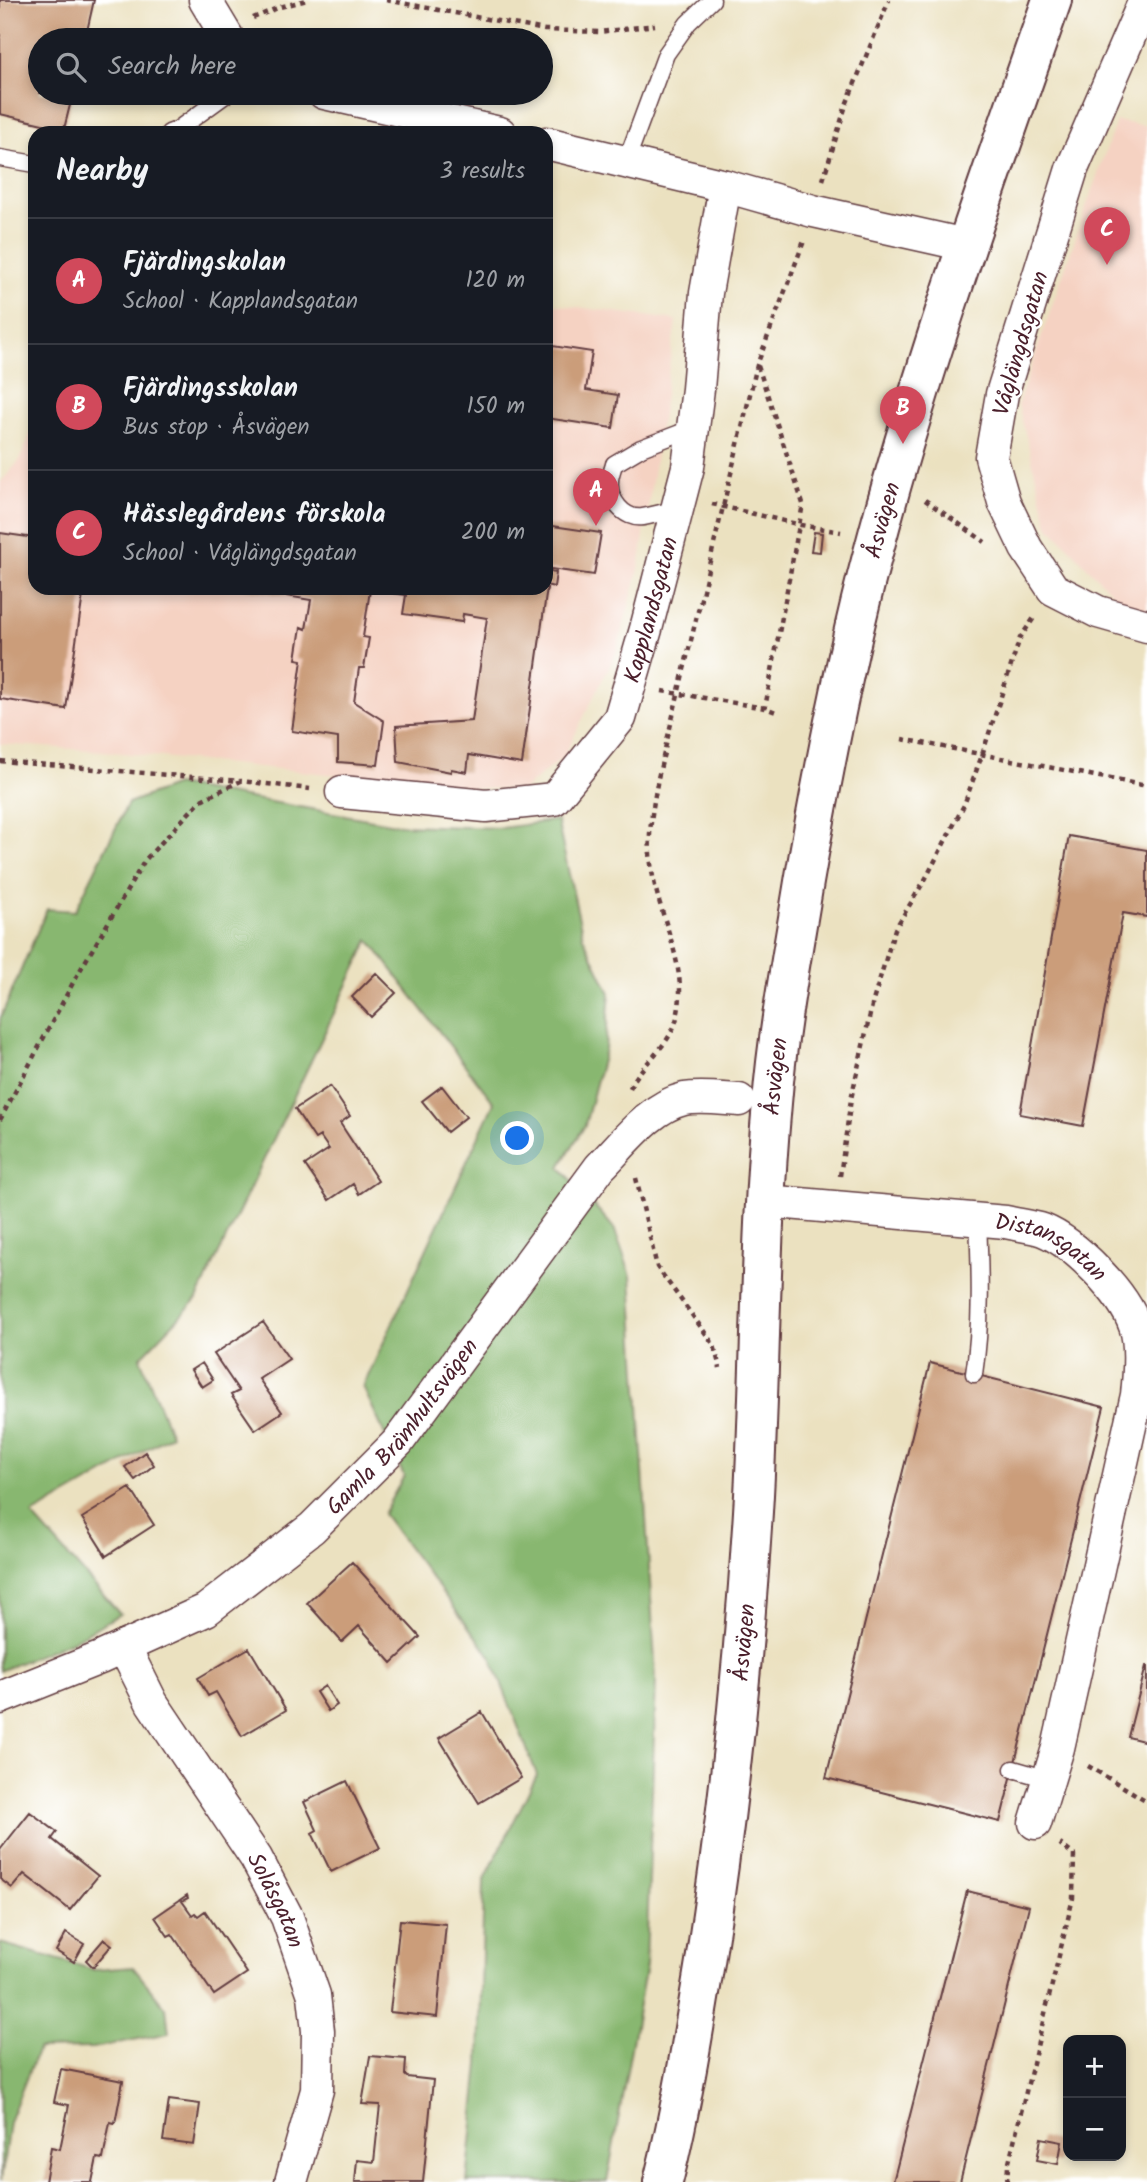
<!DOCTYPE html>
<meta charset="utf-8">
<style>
:root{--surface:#171b24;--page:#242831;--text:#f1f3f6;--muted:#9ea1a6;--line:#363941;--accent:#d1495b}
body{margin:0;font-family:Kalam,sans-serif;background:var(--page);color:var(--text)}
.controls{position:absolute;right:21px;bottom:21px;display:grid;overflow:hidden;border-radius:14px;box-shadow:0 4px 10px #0003}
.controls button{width:63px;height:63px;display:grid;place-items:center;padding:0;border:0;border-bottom:2px solid var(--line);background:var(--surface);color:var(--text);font:35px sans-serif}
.you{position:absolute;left:518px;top:1139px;width:24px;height:24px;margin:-18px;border:5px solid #fff;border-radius:50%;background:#1a73e8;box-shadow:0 0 0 10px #1a73e833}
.badge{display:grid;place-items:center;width:46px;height:46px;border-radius:50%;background:var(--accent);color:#fff;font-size:23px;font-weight:700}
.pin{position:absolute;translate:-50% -58px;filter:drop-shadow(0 2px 4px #0008)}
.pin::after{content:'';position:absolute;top:37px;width:24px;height:21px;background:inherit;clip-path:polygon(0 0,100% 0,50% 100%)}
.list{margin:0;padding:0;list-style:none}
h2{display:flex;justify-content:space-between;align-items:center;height:91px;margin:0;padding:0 28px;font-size:30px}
h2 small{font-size:23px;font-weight:400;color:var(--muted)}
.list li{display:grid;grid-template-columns:46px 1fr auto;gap:21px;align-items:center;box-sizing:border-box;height:126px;padding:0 28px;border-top:2px solid var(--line)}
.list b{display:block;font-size:26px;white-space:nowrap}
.list p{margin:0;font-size:23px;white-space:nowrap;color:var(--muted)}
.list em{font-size:23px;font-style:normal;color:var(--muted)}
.icon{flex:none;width:38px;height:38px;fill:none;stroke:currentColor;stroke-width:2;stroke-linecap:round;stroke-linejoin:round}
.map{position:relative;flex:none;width:1147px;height:2182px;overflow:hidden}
.search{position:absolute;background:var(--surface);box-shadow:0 4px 10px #0003;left:28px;top:28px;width:525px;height:77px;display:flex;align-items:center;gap:18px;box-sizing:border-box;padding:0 24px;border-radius:38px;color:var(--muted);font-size:26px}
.panel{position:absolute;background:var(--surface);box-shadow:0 4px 10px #0003;left:28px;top:126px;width:525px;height:469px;border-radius:21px}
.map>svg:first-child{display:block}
</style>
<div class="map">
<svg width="1147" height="2182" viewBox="0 0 1147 2182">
<rect width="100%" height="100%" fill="#fff"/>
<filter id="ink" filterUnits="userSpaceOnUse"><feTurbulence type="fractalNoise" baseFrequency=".0143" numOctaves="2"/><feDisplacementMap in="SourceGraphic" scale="14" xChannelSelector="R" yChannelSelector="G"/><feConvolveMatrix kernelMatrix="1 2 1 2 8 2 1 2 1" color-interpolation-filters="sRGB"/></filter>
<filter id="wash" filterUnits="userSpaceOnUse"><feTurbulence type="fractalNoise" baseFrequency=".00686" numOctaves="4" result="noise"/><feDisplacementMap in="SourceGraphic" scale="28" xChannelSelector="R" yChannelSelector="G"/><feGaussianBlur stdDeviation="1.57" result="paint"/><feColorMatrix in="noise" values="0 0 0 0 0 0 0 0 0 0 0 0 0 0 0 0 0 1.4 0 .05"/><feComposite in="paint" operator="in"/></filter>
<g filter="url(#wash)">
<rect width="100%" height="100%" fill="#ebe1c0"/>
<path fill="#f5d2c2" d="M1116,121L1147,126V613L1123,605L1048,525L1018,404Z
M546,303L676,320L639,569L616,653L564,756L523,790L456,787L103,751L0,744V483L20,460L35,422V588H546Z"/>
<path fill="#88b76f" stroke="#696b4d" stroke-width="2" d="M176,785L401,825L502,828L557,820L583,937L610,993L605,1049L585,1125L560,1167L614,1228L631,1276L656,1679L646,1965L607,2182H467L479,2064L484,1881L537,1775L491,1657L383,1514L404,1476L363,1387L494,1103L369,940L197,1299L140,1358L171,1435L32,1515L120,1614L72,1641L0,1671V1019L47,909L75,911L128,803Z
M0,1943L95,1970L133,1967L166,2008L169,2033L93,2048L38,2049L9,2122L1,2182Z"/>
<g id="blocks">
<path fill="#cb9d7a" d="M0,0H94L85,40H40V93H73L64,129L0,114Z
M546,345L592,352L586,390L618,395L613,428L546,418Z
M546,525L601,533L594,575L550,569V572L556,573L554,587L546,585Z
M814,532L822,533L820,552L811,551Z
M0,533L35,538V588H84L66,709L0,699Z
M239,588H547L522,764L469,755L467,772L451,769V772L398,762L396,726L472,721L487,618L463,614L462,622L403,614L406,595L370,590L363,637L369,638L364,668H359L354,702L384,721L378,765L338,762V738L292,731L302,660L296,659L301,627L306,629L311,600Z
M1069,836L1147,850V917L1123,913L1083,1126L1020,1114Z
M376,973L396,993L371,1017L352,997Z
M330,1086L350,1116L340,1123L378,1181L359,1194L353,1184L329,1200L305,1165L329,1149L320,1136L315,1139L295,1109Z
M442,1086L466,1117L447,1132L422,1101Z
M263,1322L289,1359L259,1379L282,1412L255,1430L231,1395L239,1391L214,1354Z
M202,1363L213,1380L202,1387L191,1370Z
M930,1363L1104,1407L1000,1822L826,1778Z
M145,1452L154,1465L135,1480L125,1467Z
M130,1488L154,1525L106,1556L82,1518Z
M352,1562L420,1637L392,1663L359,1626L342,1642L307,1603Z
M249,1648L286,1710L242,1736L216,1692L208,1696L198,1678Z
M1146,1666H1147V1742L1128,1737Z
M325,1686L337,1705L328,1711L316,1692Z
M482,1712L521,1778L479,1803L439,1738Z
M347,1781L380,1848L331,1872L312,1833L317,1830L304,1802Z
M30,1812L57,1832L52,1839L98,1876L70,1910L24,1874L12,1888L0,1879V1850Z
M967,1891L1029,1906L960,2182H893Z
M187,1895L188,1898L182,1901L192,1915L195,1913L198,1916L205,1911L247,1973L214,1995L172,1934L168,1936L155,1917Z
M400,1920L446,1924L437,2017L390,2012Z
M66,1933L84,1944L74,1962L56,1951Z
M104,1939L112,1945L93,1967L86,1960Z
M370,2056L406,2059L405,2075L407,2077L433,2080L423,2182H355L357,2160L374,2162L380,2105L362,2104Z
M61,2069L123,2081L115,2123L110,2122L103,2159L97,2158L92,2182H45L51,2147L60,2149L69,2105L54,2102Z
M169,2100L200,2104L194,2145L163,2141Z
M1041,2138L1062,2142L1058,2164L1037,2160Z"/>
</g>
</g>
<g filter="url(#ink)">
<use href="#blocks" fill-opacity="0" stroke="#623c41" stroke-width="2"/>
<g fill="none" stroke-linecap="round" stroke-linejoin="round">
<defs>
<path id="service" d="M169,133L177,130L228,93
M0,158L35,164
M626,162L666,54L688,23L712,0
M677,511C662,511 656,515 643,517C624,520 608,499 610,481C610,475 613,469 614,464L641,448L693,428
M974,1374C982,1322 980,1272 978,1219
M1013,1769L1048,1779"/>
<g id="minor">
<path d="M205,0L229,40"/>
<path d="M1145,0L1072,169L1002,394L991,457L1004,502L1026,548L1053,589L1098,612L1147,626"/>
<path d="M324,93L500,133"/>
<path d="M546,143L725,186L813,211L966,245"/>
<path id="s1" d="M342,792L486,806L554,799L620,718L646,629L688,467L698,389L706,293L725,186"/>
<path id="s2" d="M765,1201L1006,1222C1018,1225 1032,1226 1043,1230C1075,1243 1124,1293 1135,1326C1142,1344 1139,1376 1137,1395L1058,1748L1035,1823"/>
<path id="s3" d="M124,1647L152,1703L256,1858L287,1917L314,1995L318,2031L317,2090L291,2182"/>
<path id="s4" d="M0,1698L100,1658L206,1610L312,1528L398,1442L600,1167C624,1143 650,1107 684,1099C701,1096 722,1099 739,1100"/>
</g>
<g id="tertiary">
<path id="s5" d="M663,2182C681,2110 693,2036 705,1962C729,1807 745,1651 754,1495C761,1364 760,1234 772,1103C778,1029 792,956 804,882C823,772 844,662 873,553C922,366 988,183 1052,0"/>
</g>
</defs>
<use href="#service" stroke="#623c41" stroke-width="19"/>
<use href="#minor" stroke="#623c41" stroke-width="35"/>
<use href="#tertiary" stroke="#623c41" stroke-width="42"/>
<path stroke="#623c41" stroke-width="4.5" stroke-dasharray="5 5" stroke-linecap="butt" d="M386,0L545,30L599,32L655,25
M253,18L280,7L307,0
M823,180L846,105L889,0
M758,366L803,504L765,708
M925,500L985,542
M712,504L801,525L841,532
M662,691L765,708L779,713
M902,739L1147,786
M0,761L240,781
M630,1088C642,1062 671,1046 677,1017C690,965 657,915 651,864C647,835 653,807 658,778L757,365L804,241
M0,1120L75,979L145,860L201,800L241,781L310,789
M840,1176L851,1099L873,1001L895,929L926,878L964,805L982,755L1020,638L1036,615
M636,1178L657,1267L714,1345L720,1368
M1088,1766L1147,1801
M1007,2182L1008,2166L1073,1898L1074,1855L1060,1844"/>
<use href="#service" stroke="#fff" stroke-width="16"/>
<use href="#minor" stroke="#fff" stroke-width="32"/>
<use href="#tertiary" stroke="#fff" stroke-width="38"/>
</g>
</g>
<g text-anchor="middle" stroke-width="5" stroke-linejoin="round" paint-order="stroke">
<g font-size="23" fill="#4a1f2b" stroke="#fff">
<text transform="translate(1020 343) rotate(-74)" y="8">Våglängdsgatan</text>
<text dy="8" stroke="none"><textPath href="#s5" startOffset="1680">Åsvägen</textPath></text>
<text dy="8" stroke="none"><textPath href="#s1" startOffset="430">Kapplandsgatan</textPath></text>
<text dy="8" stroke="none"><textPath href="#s5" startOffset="1113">Åsvägen</textPath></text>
<text dy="8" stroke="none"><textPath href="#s2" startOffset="294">Distansgatan</textPath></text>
<text dy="8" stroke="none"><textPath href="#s4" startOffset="494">Gamla Brämhultsvägen</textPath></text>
<text dy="8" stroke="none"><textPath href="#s5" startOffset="546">Åsvägen</textPath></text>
<text dy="8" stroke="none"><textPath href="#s3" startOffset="296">Solåsgatan</textPath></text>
</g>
</g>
</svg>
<div class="controls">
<button>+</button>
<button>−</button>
</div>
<div class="you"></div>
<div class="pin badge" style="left:596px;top:526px">A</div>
<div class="pin badge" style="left:903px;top:444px">B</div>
<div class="pin badge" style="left:1107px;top:265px">C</div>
<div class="search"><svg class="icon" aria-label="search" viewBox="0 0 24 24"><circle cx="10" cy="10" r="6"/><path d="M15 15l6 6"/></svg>Search here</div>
<section class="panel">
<h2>Nearby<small>3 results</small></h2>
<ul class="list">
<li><span class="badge">A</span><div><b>Fjärdingskolan</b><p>School · Kapplandsgatan</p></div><em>120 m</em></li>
<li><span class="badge">B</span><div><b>Fjärdingsskolan</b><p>Bus stop · Åsvägen</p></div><em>150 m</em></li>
<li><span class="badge">C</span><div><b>Hässlegårdens förskola</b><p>School · Våglängdsgatan</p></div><em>200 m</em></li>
</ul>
</section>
</div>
